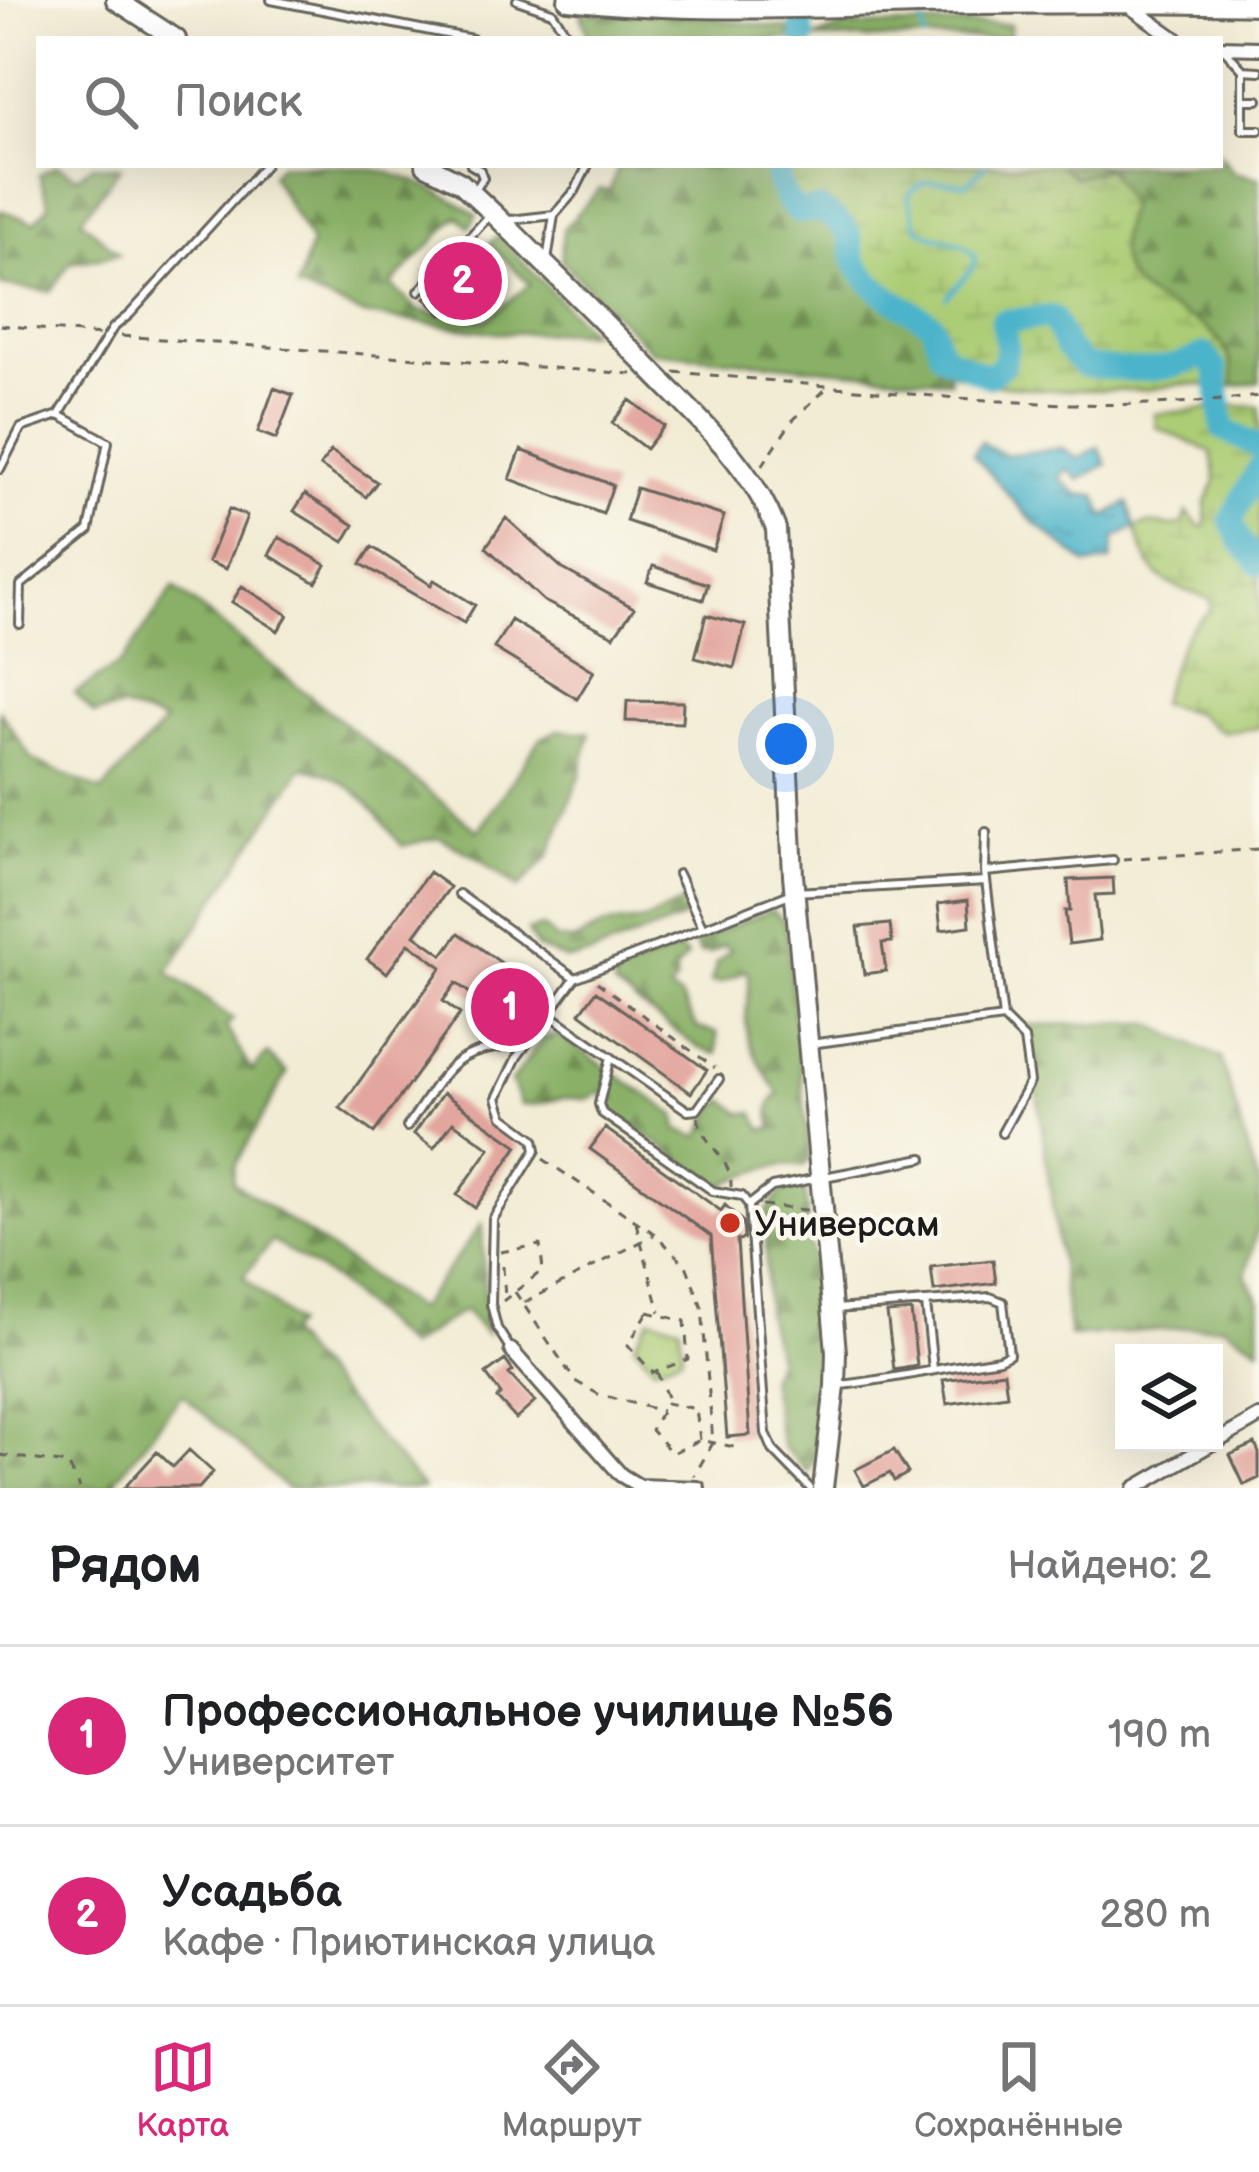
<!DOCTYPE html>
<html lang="ru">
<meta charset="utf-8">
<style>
:root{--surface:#fff;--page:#f2f2f2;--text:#202124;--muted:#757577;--line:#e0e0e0;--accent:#db2777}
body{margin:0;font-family:"Balsamiq Sans",sans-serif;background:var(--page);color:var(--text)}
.controls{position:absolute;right:36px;bottom:36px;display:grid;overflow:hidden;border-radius:0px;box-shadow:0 12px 48px #0002}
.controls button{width:108px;height:108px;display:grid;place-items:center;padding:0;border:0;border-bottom:3px solid var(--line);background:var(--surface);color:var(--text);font:60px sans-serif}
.you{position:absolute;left:786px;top:744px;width:42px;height:42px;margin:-30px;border:9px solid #fff;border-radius:50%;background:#1a73e8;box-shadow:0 0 0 18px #1a73e833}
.badge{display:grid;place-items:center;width:78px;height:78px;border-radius:50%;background:var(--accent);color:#fff;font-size:39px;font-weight:700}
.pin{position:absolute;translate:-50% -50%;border:6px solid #fff;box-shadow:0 3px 12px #0006}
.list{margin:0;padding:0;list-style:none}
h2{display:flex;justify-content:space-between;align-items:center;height:156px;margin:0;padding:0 48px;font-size:51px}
h2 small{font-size:39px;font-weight:400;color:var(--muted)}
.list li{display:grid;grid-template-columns:78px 1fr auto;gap:36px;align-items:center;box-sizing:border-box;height:180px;padding:0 48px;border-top:3px solid var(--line)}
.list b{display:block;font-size:45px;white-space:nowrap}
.list p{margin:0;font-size:39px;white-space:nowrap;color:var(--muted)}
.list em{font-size:39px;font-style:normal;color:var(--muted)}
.icon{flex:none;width:66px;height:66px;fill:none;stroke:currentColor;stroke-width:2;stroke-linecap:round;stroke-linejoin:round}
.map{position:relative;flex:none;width:1259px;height:1488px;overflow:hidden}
.search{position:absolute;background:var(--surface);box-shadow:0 12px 48px #0002;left:36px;right:36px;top:36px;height:132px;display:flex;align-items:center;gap:30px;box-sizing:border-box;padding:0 42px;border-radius:0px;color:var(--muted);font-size:45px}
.sheet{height:516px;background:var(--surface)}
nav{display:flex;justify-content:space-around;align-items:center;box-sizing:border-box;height:168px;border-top:3px solid var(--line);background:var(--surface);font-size:33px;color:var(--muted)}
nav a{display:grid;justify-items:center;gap:6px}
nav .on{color:var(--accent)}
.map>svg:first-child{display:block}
</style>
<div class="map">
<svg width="1259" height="1488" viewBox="0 0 1259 1488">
<defs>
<pattern id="forest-firs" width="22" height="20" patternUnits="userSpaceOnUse" patternTransform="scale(3)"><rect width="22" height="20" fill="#89b066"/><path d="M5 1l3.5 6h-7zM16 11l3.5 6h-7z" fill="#6f8e53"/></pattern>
<pattern id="wetland-marsh" width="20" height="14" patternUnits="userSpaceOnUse" patternTransform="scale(3)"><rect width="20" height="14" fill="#accc74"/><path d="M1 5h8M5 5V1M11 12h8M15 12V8" fill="none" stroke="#93af64"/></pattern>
<pattern id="water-ripples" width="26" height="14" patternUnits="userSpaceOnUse" patternTransform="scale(3)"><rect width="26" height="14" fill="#4cb4ca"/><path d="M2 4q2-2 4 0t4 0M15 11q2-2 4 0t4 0" fill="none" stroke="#3e92a3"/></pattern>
</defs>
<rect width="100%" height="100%" fill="#fbf7ec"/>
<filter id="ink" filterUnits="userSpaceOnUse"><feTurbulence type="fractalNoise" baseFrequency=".00833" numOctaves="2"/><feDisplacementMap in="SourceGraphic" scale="24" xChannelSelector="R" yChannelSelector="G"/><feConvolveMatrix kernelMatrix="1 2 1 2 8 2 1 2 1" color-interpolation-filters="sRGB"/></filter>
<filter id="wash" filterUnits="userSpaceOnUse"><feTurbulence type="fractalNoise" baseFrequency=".004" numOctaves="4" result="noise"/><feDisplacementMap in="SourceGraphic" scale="48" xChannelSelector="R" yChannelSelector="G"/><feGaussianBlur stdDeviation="2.7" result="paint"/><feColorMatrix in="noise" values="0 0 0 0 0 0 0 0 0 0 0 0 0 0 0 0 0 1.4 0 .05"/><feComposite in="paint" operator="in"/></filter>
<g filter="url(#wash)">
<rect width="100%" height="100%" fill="#f2ecd4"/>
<path fill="url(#forest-firs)" stroke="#526641" stroke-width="3" d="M581,14H679L790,29V39H590Z
M1010,24V39H814L845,26Z
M1220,154L1233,172L1259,178V382L1233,386C1236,295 1115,325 1120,241C1121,229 1126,216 1129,204L1075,178L1059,165H1220Z
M57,165L77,177L92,165L121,167L81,219L119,254L70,263L50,292L0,285V210L35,222L49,205L39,175Z
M280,165C365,165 405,166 477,215L470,227L458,216L391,285L419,311L442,315C460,305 470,309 485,321L530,284L489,243L498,236L590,332L500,333L365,315L297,288L311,243L271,175Z
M644,165H769L788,201L821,209L849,235C856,282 893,300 931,322L950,381L653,352L561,261L563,229L600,189L609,191L618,168Z
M174,587L478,831L540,739L558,730L590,733L580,776L549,856L518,888L478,858L439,837L402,846C374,810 350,773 302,768L168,972L233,1019L226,1027L252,1071L267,1054L287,1073L234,1167L233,1182L417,1310L482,1224L486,1334L464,1310L407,1347L333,1279L272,1241L243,1277L295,1324L287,1334L423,1488H286L182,1394L115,1481L122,1488H0V711L33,760L102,791L165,722L122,708L94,714L75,693L122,662Z
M683,902L689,905L687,917L590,955L567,960L537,948L528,931L543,927L556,939L573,941L605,925L644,921Z
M771,910L785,921L810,1159L804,1166C772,1162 748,1174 720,1186L607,1108L603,1091C579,1105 585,1096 563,1098C547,1100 540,1106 521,1105L511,1082L543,1038L559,1035L676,1115L678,1130L700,1137L715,1107L726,1100L741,1113H754L763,1130L773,1127C769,1113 766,1105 779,1094C765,1072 746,1047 746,1020C746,1002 752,988 748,970L720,983L711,982L717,962L731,950L723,945L711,953H700L693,942Z
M678,949L687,956L676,970V981L669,991L680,997L697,1028L717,1033V1054L699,1048L614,987L615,975Z
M1149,1023L1221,1058L1259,1186V1222L1246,1275L1259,1300V1348L1221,1325L1070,1337L1028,1025Z
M804,1184L820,1343L814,1460L808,1472L782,1446L769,1379L777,1357L766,1313V1212L782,1192Z"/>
<path fill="url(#wetland-marsh)" stroke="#647448" stroke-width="3" d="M776,165H1059L1075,178L1107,168L1129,204C1126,216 1121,229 1120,241C1114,325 1236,295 1233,386L1183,384L1147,390H1049L999,385L947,372L931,322C903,306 873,292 856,263C851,254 853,244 849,235C844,224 830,216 820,209L799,212C786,199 778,184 776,165Z
M1235,406L1259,407V728L1226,732L1215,729L1196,713L1160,704C1161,693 1182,638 1189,631C1195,623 1204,617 1211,610L1210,599C1161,583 1151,579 1135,528C1157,517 1163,531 1183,524L1187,512L1199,526H1206V502L1216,481L1211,452L1156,427L1155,414Z"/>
<path fill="#accc74" stroke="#647448" stroke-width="3" d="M650,1318L680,1325L682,1356L654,1367L634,1344Z"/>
<path fill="url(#water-ripples)" stroke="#346873" stroke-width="3" d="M981,442L1005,455L1061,448L1079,459L1098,447L1107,464L1079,480L1068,469L1059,478L1078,494L1097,496L1104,517L1128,502L1135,528L1115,538L1111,561L1087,565L1029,518L973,454Z"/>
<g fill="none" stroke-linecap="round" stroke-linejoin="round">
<path stroke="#4cb4ca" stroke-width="4.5" d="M923,22L925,39
M947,297L972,269L976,259C963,236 936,243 917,227L908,197C920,174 946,182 966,184L986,165"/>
<path stroke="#4cb4ca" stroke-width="24" d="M800,0L803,39
M782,165L777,178L788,202L799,212L821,209C830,216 844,224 849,235C853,244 851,254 856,263C873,292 903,306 931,322L942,355L988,376L1003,365L1007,347L1002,321L1052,317L1066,347L1084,366C1127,370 1165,376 1205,354L1216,370L1223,429L1259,447
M1259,468L1231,520L1241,542L1259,564"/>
</g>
<g id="blocks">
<path fill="#e3a69e" d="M461,263L499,300L483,316L473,305L453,304L442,315L425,298Z
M274,388L293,395L276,439L258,432Z
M630,400L664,426L646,449L612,423Z
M521,450L613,485L603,514L510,479Z
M331,451L377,482L366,497L320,466Z
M636,488L724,516L713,550L626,521Z
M305,494L354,525L344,542L294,511Z
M229,509L247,516L226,569L208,562Z
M506,518L563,569L634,608L614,636L544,601L486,547Z
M279,537L326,565L316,583L269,555Z
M372,547L431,585L434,580L475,605L464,623L361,564Z
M653,566L708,584L703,600L647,582Z
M242,586L288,615L278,631L232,602Z
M706,615L745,625L734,668L695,658Z
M511,620L594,671L577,699L494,648Z
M627,701L683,702L682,723L626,721Z
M429,872L450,887L415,935L443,955L459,933L541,991L516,1026L456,983L443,1001L460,1014L374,1133L340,1108L442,967L409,943L387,973L367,959Z
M1113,878L1114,894L1095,895L1100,940L1069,944L1065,911H1070L1068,880Z
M968,900L970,926L941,930L938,904Z
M890,924L892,942L882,943L886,971L864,974L858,927Z
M596,991L707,1070L691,1093L580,1013Z
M443,1093L518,1146L475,1208L457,1195L490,1148L453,1122L434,1148L414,1134Z
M605,1128L721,1211L725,1205L743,1222L744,1239L737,1240L750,1435L727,1437L711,1236L590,1149Z
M993,1260L996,1283L934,1291L931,1267Z
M911,1311L917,1366L894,1370L887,1313Z
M505,1360L513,1371L509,1374L535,1402L516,1419L497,1398L501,1394L486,1374Z
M1004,1372L1007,1395L947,1404L943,1380Z
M1255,1444L1259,1453V1478L1244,1485L1230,1455Z
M189,1450L213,1472L199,1488H124L157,1452L173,1467Z
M894,1450L908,1473L894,1481L890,1473L864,1486L855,1470Z"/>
</g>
</g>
<g filter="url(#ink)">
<use href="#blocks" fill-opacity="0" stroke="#67655c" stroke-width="3"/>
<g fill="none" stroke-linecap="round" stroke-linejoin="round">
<defs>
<path id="lane" d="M271,0L472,39
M517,0L552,12L570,39
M1225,50L1243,70V130H1259
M1243,70L1259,71
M1243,100H1258
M471,165L480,170L483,178L476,189
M490,215L462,245L502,287
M510,220L554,215
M547,261L554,215L575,191L588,165
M419,291L462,245
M0,469L21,428L59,415L113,328L130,314L265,165
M20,624L21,585L89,530L108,442L59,415
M986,832L985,872L1003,1018L1024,1039L1030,1082L1002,1133
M985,872L1113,860
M678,874L703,928
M459,894L575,978
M549,1014L688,1111L697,1110L719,1079
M810,1044L1003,1018
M611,1057L599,1104L602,1113L713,1191L742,1196L749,1205
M407,1127C449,1067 449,1049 526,1045
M926,1304L933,1369
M836,1309L990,1297L1003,1302L1009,1354L999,1359C945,1367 895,1379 841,1385
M511,1350L497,1328L491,1304L493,1219L536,1150L534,1139L503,1116L497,1098L517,1057L575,978L795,892L986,881
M810,1488L773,1450L766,1433L749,1205L772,1187L923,1158"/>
<path id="street" d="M1125,3L1176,39
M1220,47L1259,48
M511,1350L621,1475L639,1486L698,1488
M1214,1443L1259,1417
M1135,1488L1213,1443"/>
<path id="secondary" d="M116,0L176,39
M568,0C684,13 802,8 918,5C1032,3 1145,2 1259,5
M426,165L461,183L493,213C546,265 599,317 651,370C697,418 752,465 776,529L793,875L836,1352L835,1386L823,1488"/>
</defs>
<use href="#lane" stroke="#67655c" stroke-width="12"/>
<use href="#street" stroke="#67655c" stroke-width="18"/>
<use href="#secondary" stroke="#67655c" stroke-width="24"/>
<path stroke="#67655c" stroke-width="3" stroke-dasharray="9 9" stroke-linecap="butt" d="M0,325L100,335
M121,336L632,374
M674,372C868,387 1065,420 1259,396
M762,466L792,421L828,387
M1123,859L1259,849
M597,982L715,1068
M698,1117C702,1146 732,1156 731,1187
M543,1159L655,1234L686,1265L702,1307L713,1443L694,1476
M762,1206L807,1210
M636,1223L660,1312
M500,1252L540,1245L543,1270L503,1301
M503,1266L505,1298
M515,1292L575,1381L598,1394L662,1411
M524,1303L654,1235
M648,1312L685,1321L688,1359L653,1373L628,1345Z
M657,1372L669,1402
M700,1440L696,1409L666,1403L651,1430L672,1453L700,1440L734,1447
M0,1455L68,1464L80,1488"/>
<use href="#lane" stroke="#fff" stroke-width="6"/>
<use href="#street" stroke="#fff" stroke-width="12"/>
<use href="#secondary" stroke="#fff" stroke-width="18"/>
</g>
</g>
<circle fill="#c8321e" stroke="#fbf7ec" stroke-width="4.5" cx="730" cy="1223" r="12"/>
<g text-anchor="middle" stroke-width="9" stroke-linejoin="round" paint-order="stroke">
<g font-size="36" fill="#1c1c1c" stroke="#fbf7ec" text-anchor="start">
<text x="754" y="1236">Универсам</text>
</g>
</g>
</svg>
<div class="controls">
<button><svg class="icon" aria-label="layers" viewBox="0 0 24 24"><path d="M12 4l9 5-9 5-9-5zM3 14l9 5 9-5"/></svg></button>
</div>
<div class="you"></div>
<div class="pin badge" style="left:510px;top:1007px">1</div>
<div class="pin badge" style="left:463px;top:281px">2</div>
<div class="search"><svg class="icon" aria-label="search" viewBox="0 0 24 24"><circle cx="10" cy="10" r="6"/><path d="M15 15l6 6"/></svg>Поиск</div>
</div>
<section class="sheet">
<h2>Рядом<small>Найдено: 2</small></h2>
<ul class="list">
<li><span class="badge">1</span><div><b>Профессиональное училище №56</b><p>Университет</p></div><em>190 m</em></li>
<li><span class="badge">2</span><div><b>Усадьба</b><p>Кафе · Приютинская улица</p></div><em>280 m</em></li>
</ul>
</section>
<nav>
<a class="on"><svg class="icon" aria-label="map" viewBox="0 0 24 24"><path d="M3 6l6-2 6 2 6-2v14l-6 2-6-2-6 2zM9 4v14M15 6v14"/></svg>Карта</a>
<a><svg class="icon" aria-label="directions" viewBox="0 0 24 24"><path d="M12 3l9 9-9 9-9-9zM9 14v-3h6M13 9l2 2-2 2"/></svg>Маршрут</a>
<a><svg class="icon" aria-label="saved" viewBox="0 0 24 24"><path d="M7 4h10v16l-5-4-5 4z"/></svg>Сохранённые</a>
</nav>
